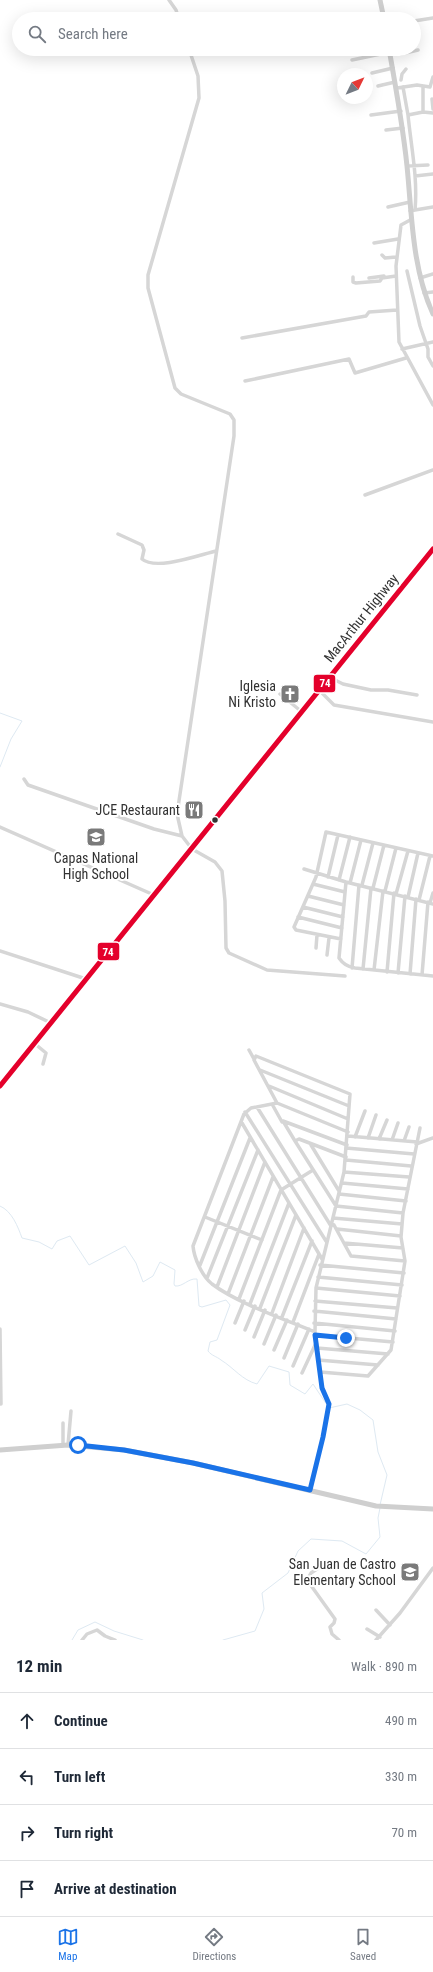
<!DOCTYPE html>
<meta charset="utf-8">
<style>
:root{--surface:#fff;--page:#f2f2f3;--text:#1f2937;--muted:#747a83;--line:#e0e1e3;--accent:#1a73e8}
body{margin:0;font-family:"Roboto Condensed",sans-serif;background:var(--page);color:var(--text)}
.compass{position:absolute;left:337px;top:68px;width:36px;height:36px;border-radius:50%;background:var(--surface);box-shadow:0 4px 16px #0002;rotate:47deg}
.stop{position:absolute;width:12px;height:12px;margin:-9px;border:3px solid #1a73e8;border-radius:50%;background:#fff}
.stop.end{background:#1a73e8;border-color:#fff;box-shadow:0 1px 4px #0008}
.list{margin:0;padding:0;list-style:none}
h2{display:flex;justify-content:space-between;align-items:center;height:52px;margin:0;padding:0 16px;font-size:17px}
h2 small{font-size:13px;font-weight:400;color:var(--muted)}
.list li{display:grid;grid-template-columns:26px 1fr auto;gap:12px;align-items:center;box-sizing:border-box;height:56px;padding:0 16px;border-top:1px solid var(--line)}
.list b{display:block;font-size:15px;white-space:nowrap}
.list em{font-size:13px;font-style:normal;color:var(--muted)}
.icon{flex:none;width:22px;height:22px;fill:none;stroke:currentColor;stroke-width:2;stroke-linecap:round;stroke-linejoin:round}
.map{position:relative;flex:none;width:433px;height:1640px;overflow:hidden}
.search{position:absolute;background:var(--surface);box-shadow:0 4px 16px #0002;left:12px;right:12px;top:12px;height:44px;display:flex;align-items:center;gap:10px;box-sizing:border-box;padding:0 14px;border-radius:22px;color:var(--muted);font-size:15px}
.sheet{height:276px;background:var(--surface)}
nav{display:flex;justify-content:space-around;align-items:center;box-sizing:border-box;height:56px;border-top:1px solid var(--line);background:var(--surface);font-size:11px;color:var(--muted)}
nav a{display:grid;justify-items:center;gap:2px}
nav .on{color:var(--accent)}
.map>svg:first-child{display:block}
</style>
<div class="map">
<svg width="433" height="1640" viewBox="0 0 433 1640">
<rect width="100%" height="100%" fill="#fff"/>
<g fill="none" stroke-linecap="round" stroke-linejoin="round">
<path stroke="#dee9f2" stroke-width="1" d="M0,713L22,721L11,739L0,767
M0,1206C12,1211 18,1227 22,1238L39,1242L52,1249L57,1241L70,1236L89,1265L125,1246L136,1263L143,1282L153,1276L160,1262L175,1270L174,1284L175,1286C183,1287 188,1278 197,1279L199,1306L202,1307L226,1300L230,1305L217,1340L210,1342L208,1351C212,1356 216,1356 221,1360C234,1368 242,1380 257,1384L269,1366L289,1372L290,1385L305,1394L313,1384L327,1405
M329,1408L347,1404L360,1410L373,1420L378,1452L387,1475L380,1505
M72,1640L78,1630L95,1622L114,1631L143,1640
M223,1640L255,1631L264,1609L262,1593L288,1573L298,1551L311,1539L342,1541L366,1554L380,1537L378,1518L380,1508"/>
<path stroke="#d6d6d6" stroke-width="3.5" d="M169,0L176,10L179,19
M414,21L433,18
M189,49L198,76L199,98L148,275V288L175,388L181,394L230,414L234,420V436L177,814L182,836L192,849L215,862L222,871L225,901L226,948L229,953L267,970L345,976
M394,50L401,54L418,50
M352,60L390,52
M372,73L393,68
M401,80L402,74L406,69
M378,86L395,82
M403,87L408,115L423,112V86
M397,88L417,85L430,87L433,77
M432,99L433,109
M423,112L433,113
M371,115L401,111
M408,115C411,146 418,178 415,210L410,211
M386,130L403,128
M407,166L428,165
M415,176L433,174
M388,207L410,202
M415,210L433,207
M412,219L401,225L396,266L399,342L433,405
M374,243L398,239
M382,255L385,258L396,257
M407,271L420,326L428,349V357L433,366
M353,277V282L356,283L380,281L382,278L396,276
M369,278L384,276
M420,278L433,274
M424,293L433,292
M242,338L366,316L369,312L397,310
M402,349L433,342
M245,381L349,359L355,373L406,358
M365,495L433,470
M118,534L142,545L144,550L142,559C156,571 199,555 216,551
M329,677L343,684L371,690H388L417,695
M319,690L334,705L433,722
M280,694L302,712
M24,779L28,785L154,829L182,836
M0,827L154,895
M304,869L346,882L433,904
M328,877L338,835
M339,880L350,837
M346,882L339,958C343,964 348,967 355,968L433,976
M350,883L361,840
M313,884L345,892
M362,885L373,843
M373,888L384,845
M385,891L396,848
M396,894L408,851
M308,896L344,905
M408,897L418,853
M419,900L430,856
M430,903L433,893
M303,907L343,917
M298,917L342,928
M341,939L296,930L294,927L316,877L326,832L433,856
M316,948L317,935
M0,951L83,978
M327,955L329,938
M352,968L359,885
M363,969L371,888
M374,970L383,891
M387,972L394,893
M398,973L405,896
M410,974L416,899
M422,975L428,902
M0,1004L28,1012L51,1023
M34,1043L46,1053L43,1064
M249,1050L254,1059
M260,1070L349,1106
M269,1086L348,1119
M277,1103L348,1132
M272,1104L282,1122
M257,1107L331,1226
M245,1112L326,1241
M242,1123L322,1259
M348,1136L417,1142
M355,1137L365,1111
M368,1138L376,1115
M379,1139L387,1120
M392,1140L398,1123
M295,1141L283,1121L347,1145
M404,1141L409,1127
M416,1144L433,1138
M311,1145L339,1191
M346,1148L414,1154
M346,1157L299,1139L295,1141L336,1206L403,1213
M346,1160L411,1166
M344,1172L409,1177
M342,1183L408,1189
M339,1194L406,1201
M205,1217L262,1240
M333,1218L402,1224
M331,1224L334,1225L351,1256L405,1261
M337,1229L401,1236
M344,1243L403,1248
M200,1265L250,1138
M320,1265L404,1273
M318,1277L402,1285
M207,1278L258,1150
M217,1287L265,1162
M316,1288L400,1296
M228,1294L273,1177
M239,1299L281,1190L313,1170
M315,1301L397,1308
M250,1304L289,1203
M260,1308L296,1215
M314,1311L396,1319
M272,1313L304,1228
M282,1317L312,1241
M293,1322L319,1254
M235,1323L244,1301
M314,1323L395,1331
M0,1329L1,1404
M245,1330L255,1306
M315,1335L393,1342
M254,1337L265,1310
M264,1344L276,1315
M317,1348L388,1354
M274,1350L287,1320
M284,1358L298,1324
M318,1360L378,1365
M293,1366L309,1329
M320,1372L368,1376L391,1350L405,1261L401,1237L403,1213L420,1128
M302,1373L316,1343
M63,1445V1423
M68,1445L71,1411
M310,1490L323,1437L329,1404L322,1388L315,1332L316,1288L344,1172L350,1094L256,1056L254,1060L277,1103L251,1108L244,1114L193,1246C194,1258 202,1276 212,1284C237,1303 284,1319 315,1332
M320,1567L311,1573L307,1580L335,1619L334,1623L330,1627L332,1634L339,1640
M376,1610L390,1625
M367,1629L380,1637
M82,1640L87,1634L97,1630L105,1636L115,1640
M376,1640L400,1613L433,1568"/>
<path stroke="#cfcfcf" stroke-width="5" d="M380,0L384,19
M389,49C396,88 403,127 407,166C412,216 412,268 433,314
M0,1450L68,1445L124,1450L193,1463L376,1506L433,1509"/>
<path stroke="#c4c4c4" stroke-width="6" d="M173,871L433,549
M0,1086L172,873"/>
<defs>
<path id="bus-1" d="M0,1086L433,549"/>
</defs>
<use href="#bus-1" stroke="#fff" stroke-width="8"/>
<use href="#bus-1" stroke="#e4002b" stroke-width="5"/>
</g>
<g fill="none" stroke-linecap="round" stroke-linejoin="round">
<path stroke="#1a73e8" stroke-width="5" d="M78,1445L124,1450L193,1463L310,1490L323,1437L329,1404L322,1388L315,1335L346,1338"/>
</g>
<defs>
<symbol id="church-square" viewBox="-11 -11 22 22"><rect x="-9" y="-9" width="18" height="18" rx="4" fill="#7a7a7a" stroke="#fff"/><path d="M-1.2-6h2.4v3.5h3.3v2.4h-3.3V6h-2.4V-.1h-3.3v-2.4h3.3Z" fill="#fff"/></symbol>
<symbol id="restaurant-square" viewBox="-11 -11 22 22"><rect x="-9" y="-9" width="18" height="18" rx="4" fill="#7a7a7a" stroke="#fff"/><path d="M-5-6h1v4h1v-4h1v4h1v-4h1v5L-1.5 .5V6h-2V.5L-5-1ZM5-6V6H3V1.5H1.5Q1.5-4 5-6Z" fill="#fff"/></symbol>
<symbol id="school-square" viewBox="-11 -11 22 22"><rect x="-9" y="-9" width="18" height="18" rx="4" fill="#7a7a7a" stroke="#fff"/><path d="M0-5L7-2L0 1L-7-2ZM-4 1L0 2.5L4 1V4Q0 6-4 4Z" fill="#fff"/></symbol>
</defs>
<g fill-rule="evenodd">
<use href="#church-square" x="279" y="683" width="22" height="22"/>
<use href="#restaurant-square" x="183" y="799" width="22" height="22"/>
<use href="#school-square" x="85" y="826" width="22" height="22"/>
<use href="#school-square" x="399" y="1561" width="22" height="22"/>
</g>
<circle fill="#323232" stroke="#fff" stroke-width="1.5" cx="215" cy="820" r="3.5"/>
<g text-anchor="middle" stroke-width="4" stroke-linejoin="round" paint-order="stroke">
<g font-size="14" fill="#323232" stroke="#fff">
<text transform="translate(361 618) rotate(-51)" y="5">MacArthur Highway</text>
</g>
<g font-size="14" fill="#323232" stroke="#fff" text-anchor="end">
<text x="276" y="691">Iglesia<tspan x="276" dy="16">Ni Kristo</tspan></text>
<text x="180" y="815">JCE Restaurant</text>
<text x="96" y="863" text-anchor="middle">Capas National<tspan x="96" dy="16">High School</tspan></text>
<text x="396" y="1569">San Juan de Castro<tspan x="396" dy="16">Elementary School</tspan></text>
</g>
</g>
<g stroke="#fff" stroke-width="1.5">
<rect x="313" y="674" width="23" height="19" rx="4" fill="#e4002b"/>
<rect x="97" y="942" width="23" height="19" rx="4" fill="#e4002b"/>
</g>
<g font-size="11" text-anchor="middle" font-weight="bold" fill="#fff">
<text x="325" y="687">74</text>
<text x="108" y="956">74</text>
</g>
</svg>
<svg class="compass" viewBox="-18 -18 36 36"><path d="M0-13l5 13h-10z" fill="#e53935"/><path d="M0 13l5-13h-10z" fill="#747a83"/></svg>
<div class="stop" style="left:78px;top:1445px"></div>
<div class="stop end" style="left:346px;top:1338px"></div>
<div class="search"><svg class="icon" aria-label="search" viewBox="0 0 24 24"><circle cx="10" cy="10" r="6"/><path d="M15 15l6 6"/></svg>Search here</div>
</div>
<section class="sheet">
<h2>12 min<small>Walk · 890 m</small></h2>
<ul class="list">
<li><svg class="icon" aria-label="ahead" viewBox="0 0 24 24"><path d="M12 20V5M6 11l6-6 6 6"/></svg><div><b>Continue</b></div><em>490 m</em></li>
<li><svg class="icon" aria-label="left" viewBox="0 0 24 24"><path d="M17 20v-9H6M10 6l-5 5 5 5"/></svg><div><b>Turn left</b></div><em>330 m</em></li>
<li><svg class="icon" aria-label="right" viewBox="0 0 24 24"><path d="M7 20v-9h11M14 6l5 5-5 5"/></svg><div><b>Turn right</b></div><em>70 m</em></li>
<li><svg class="icon" aria-label="arrive" viewBox="0 0 24 24"><path d="M6 21V4h12l-3 4 3 4H6"/></svg><div><b>Arrive at destination</b></div></li>
</ul>
</section>
<nav>
<a class="on"><svg class="icon" aria-label="map" viewBox="0 0 24 24"><path d="M3 6l6-2 6 2 6-2v14l-6 2-6-2-6 2zM9 4v14M15 6v14"/></svg>Map</a>
<a><svg class="icon" aria-label="directions" viewBox="0 0 24 24"><path d="M12 3l9 9-9 9-9-9zM9 14v-3h6M13 9l2 2-2 2"/></svg>Directions</a>
<a><svg class="icon" aria-label="saved" viewBox="0 0 24 24"><path d="M7 4h10v16l-5-4-5 4z"/></svg>Saved</a>
</nav>
